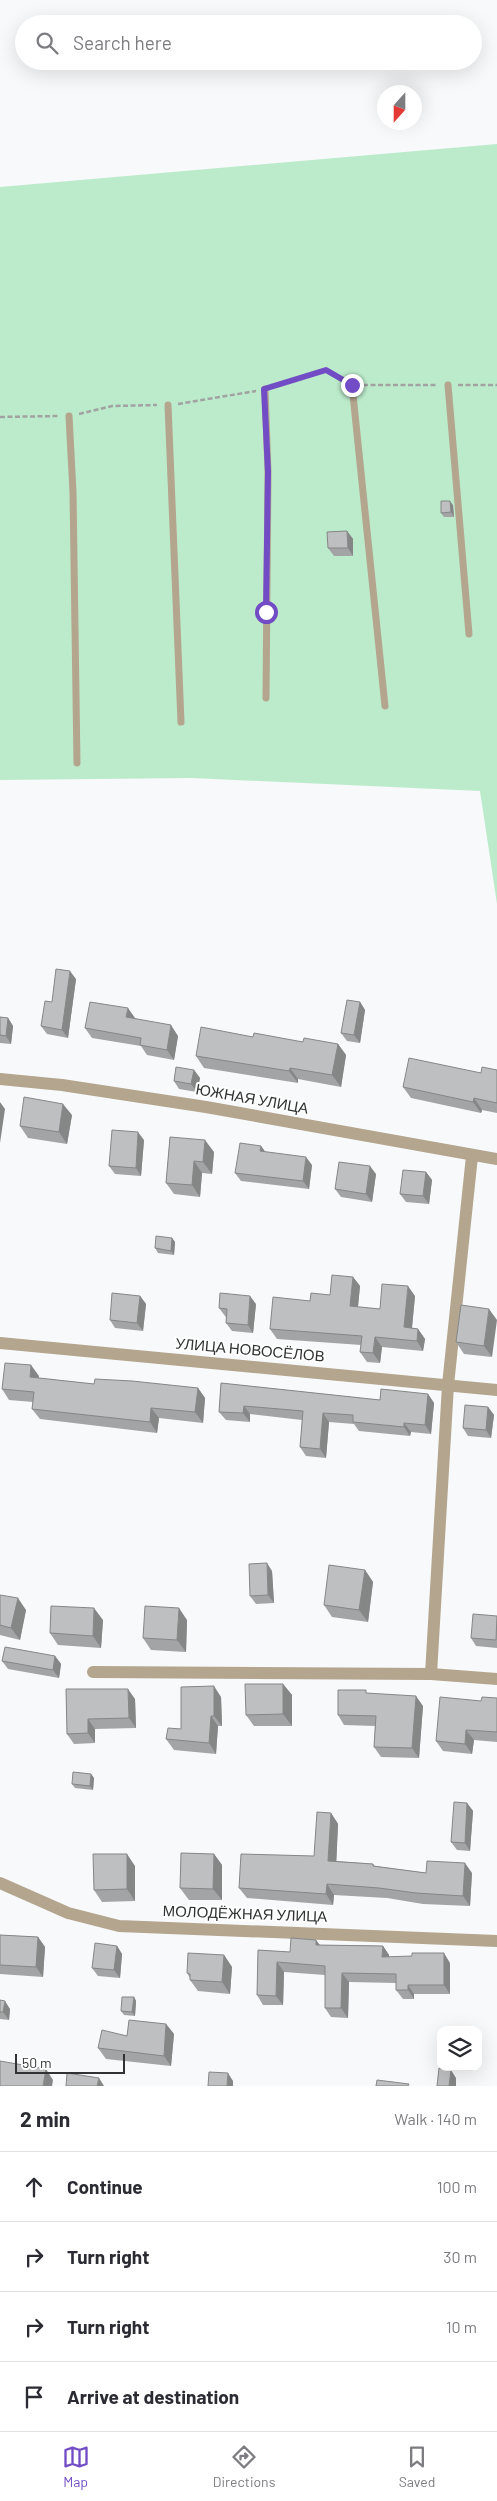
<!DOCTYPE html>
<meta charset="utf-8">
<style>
:root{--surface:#fff;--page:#f2f2f3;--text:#2b2b33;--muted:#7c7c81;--line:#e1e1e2;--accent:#724cc5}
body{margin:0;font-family:Barlow,sans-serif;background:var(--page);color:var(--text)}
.controls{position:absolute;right:15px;bottom:15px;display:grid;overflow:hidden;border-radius:10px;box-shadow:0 5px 20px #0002}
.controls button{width:45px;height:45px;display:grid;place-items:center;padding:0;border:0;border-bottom:1px solid var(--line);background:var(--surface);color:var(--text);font:25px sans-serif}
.compass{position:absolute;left:377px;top:85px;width:45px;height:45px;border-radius:50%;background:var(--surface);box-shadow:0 5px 20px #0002;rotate:201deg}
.scale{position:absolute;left:15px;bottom:12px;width:110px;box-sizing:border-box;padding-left:5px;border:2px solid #313232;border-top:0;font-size:14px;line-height:18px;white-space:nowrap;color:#313232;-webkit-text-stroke:4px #fff;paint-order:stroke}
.stop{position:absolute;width:15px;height:15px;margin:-11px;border:4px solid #724cc5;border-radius:50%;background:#fff}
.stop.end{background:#724cc5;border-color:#fff;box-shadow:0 1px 5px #0008}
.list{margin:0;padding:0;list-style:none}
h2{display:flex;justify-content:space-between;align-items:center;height:65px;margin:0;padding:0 20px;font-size:21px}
h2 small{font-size:16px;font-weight:400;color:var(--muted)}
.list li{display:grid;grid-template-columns:32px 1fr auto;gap:15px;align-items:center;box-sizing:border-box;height:70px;padding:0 20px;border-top:1px solid var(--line)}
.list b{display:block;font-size:19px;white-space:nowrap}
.list em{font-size:16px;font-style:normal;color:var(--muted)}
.icon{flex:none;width:28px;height:28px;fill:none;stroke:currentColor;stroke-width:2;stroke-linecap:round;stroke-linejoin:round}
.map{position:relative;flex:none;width:497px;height:2086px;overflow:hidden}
.search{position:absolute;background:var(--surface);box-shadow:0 5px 20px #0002;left:15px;right:15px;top:15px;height:55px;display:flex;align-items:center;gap:12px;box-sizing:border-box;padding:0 18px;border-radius:28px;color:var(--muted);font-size:19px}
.sheet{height:345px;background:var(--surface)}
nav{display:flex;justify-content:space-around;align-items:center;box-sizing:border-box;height:70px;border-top:1px solid var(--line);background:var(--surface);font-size:14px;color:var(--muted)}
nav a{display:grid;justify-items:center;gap:2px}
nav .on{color:var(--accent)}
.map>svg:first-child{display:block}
</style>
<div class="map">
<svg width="497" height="2086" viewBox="0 0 497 2086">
<rect width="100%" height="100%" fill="#f8f9fa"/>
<path fill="#bcebcb" d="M497,144V904L480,791L191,778L0,780V187Z"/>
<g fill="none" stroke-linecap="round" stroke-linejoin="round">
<path stroke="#a1a2a2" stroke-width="2.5" stroke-dasharray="5 2.5" stroke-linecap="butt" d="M363,385H437
M458,385H497
M274,387L326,370L343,380
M178,404L256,391
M79,414L112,406L157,405
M0,417L58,416"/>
<path stroke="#b3a58e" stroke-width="7" d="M352,385L385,706
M448,385L469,634
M265,389L268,472L266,698
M168,405L181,722
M69,416L73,492L77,763"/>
<path stroke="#b3a58e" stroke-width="12" d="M0,1079L62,1085L206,1107L497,1159
M0,1343L497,1390
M93,1672L431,1674L497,1679
M431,1674L448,1385L472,1156
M0,1883L68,1913L119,1926L497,1941"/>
</g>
<path fill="#a3a4a5" d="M453,505L454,517H444L441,513Z
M347,531L353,539V556H334L328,548Z
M76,979L68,1038L47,1034L41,1026L52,1002Z
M360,1002L365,1010L360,1043L347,1041L341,1033Z
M0,1017L8,1018L13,1026L11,1044L0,1043Z
M135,1018L178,1036L174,1060L147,1055L141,1046L92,1038L85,1028Z
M253,1037L303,1042L338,1044L346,1055L341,1087L298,1079V1083L204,1068L196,1056Z
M194,1070L200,1078L197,1092L179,1089L174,1081Z
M497,1070V1113L482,1110L481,1113L411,1098L403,1087Z
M72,1115L67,1144L28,1138L20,1126Z
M170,1137L214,1152L212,1174L202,1173L200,1197L174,1194L166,1183Z
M144,1140L141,1176L115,1174L109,1166Z
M261,1146L265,1152L312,1165L309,1189L241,1181L235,1173Z
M426,1172L432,1180L429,1204L406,1202L400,1194Z
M376,1174L372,1202L341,1197L335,1189Z
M172,1238L175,1242L174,1255L158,1253L155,1248Z
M353,1277L360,1286L358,1307L380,1309L415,1296L412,1328L418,1329L425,1339L423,1351L382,1347L380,1363L367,1362L360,1352L361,1345L277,1339L270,1329L310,1301L330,1295Z
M140,1296L146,1304L143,1331L115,1328L110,1320Z
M256,1304L253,1333L232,1331L226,1323V1317L225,1316L219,1308Z
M461,1305L492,1357L464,1354L456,1342Z
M39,1376L38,1378L94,1384L198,1388L205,1398L203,1423L159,1418L157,1433L40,1419L32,1409L33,1402L9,1400L2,1389Z
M221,1383L380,1400L428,1394L434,1403L431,1434L411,1432L410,1436L359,1431L354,1424L329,1422L326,1458L306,1456L300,1447L302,1420L250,1414V1422L226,1420L219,1412Z
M488,1407L494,1415L491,1438L468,1436L463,1428Z
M365,1570L373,1582L368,1622L332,1617L324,1605Z
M272,1571L274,1603L256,1604L250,1596Z
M0,1595L26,1610L20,1640L0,1635Z
M497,1616V1648L476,1646L471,1638Z
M103,1620L101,1648L58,1645L50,1633Z
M187,1620L186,1652L151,1650L143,1638Z
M55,1656L61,1664L59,1678L8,1669L2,1661Z
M283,1684L292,1695V1726H254L246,1715Z
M66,1689L135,1699L136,1728L95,1729V1743L74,1744L67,1734Z
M368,1693L423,1706L419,1758L381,1757L374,1747L375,1726L344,1725L338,1715Z
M221,1697L222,1726H218L216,1754L174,1750L166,1739L181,1729Z
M497,1698V1742L474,1740L472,1754L443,1751L436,1741L481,1701Z
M91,1774L94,1778L93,1790L75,1788L72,1784Z
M467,1803L473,1811L470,1851L457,1850L451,1842Z
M331,1813L338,1824L336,1861L373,1864L375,1866L426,1873H472L470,1906L423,1904L387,1898L334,1895L333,1905L247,1898L239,1888L314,1856Z
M214,1854L222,1865V1900H189L180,1888Z
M135,1866V1901L102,1902L94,1890Z
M0,1935L38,1937L45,1947L43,1977L0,1974Z
M320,1945L383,1946L389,1955V1957L450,1963V1994H414V1999H403L396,1990V1983L349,1982L348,2018L331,2017L325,2008V1975L284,1972L283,2005H263L257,1995L258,1950L290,1952Z
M117,1946L122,1954L120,1978L98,1976L92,1968Z
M224,1955L232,1967L230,1994L198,1991L190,1980V1978L187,1973Z
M134,1997L136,2001L135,2016L124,2015L121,2011Z
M0,2000L10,2009L9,2020L0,2019Z
M166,2024L174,2034L171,2066L106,2059L98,2048L127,2036Z"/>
<path fill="#858686" d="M450,501L453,505L454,517L451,512Z
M347,531L353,539V556L348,548Z
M70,971L76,979L68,1038L62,1030Z
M360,1002L365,1010L360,1043L354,1035Z
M128,1008L135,1018L133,1028L126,1017Z
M8,1018L13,1026L11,1044L6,1036Z
M171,1025L178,1036L174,1060L167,1050Z
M338,1044L346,1055L341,1087L332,1075Z
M290,1068L298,1079V1083L289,1071Z
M194,1070L200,1078L197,1092L191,1084Z
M474,1098L482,1110L481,1113L473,1102Z
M0,1102L5,1109L0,1143Z
M63,1104L72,1115L67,1144L59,1132Z
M138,1132L144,1140L141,1176L136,1168Z
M205,1140L214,1152L212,1174L203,1162Z
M261,1146L267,1154L260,1151Z
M306,1157L312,1165L309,1189L303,1181Z
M194,1161L202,1173L200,1197L192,1185Z
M370,1166L376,1174L372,1202L366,1194Z
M426,1172L432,1180L429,1204L423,1196Z
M172,1238L175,1242L174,1255L171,1251Z
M353,1277L360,1286L357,1316L350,1306Z
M408,1286L415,1296L411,1337L404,1327Z
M140,1296L146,1304L143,1331L137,1323Z
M250,1296L256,1304L253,1333L248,1325Z
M489,1309L497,1320L492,1357L484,1346Z
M418,1329L425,1339L423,1351L417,1341Z
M375,1337L382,1347L380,1363L373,1353Z
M31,1365L39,1376L37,1388L30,1377Z
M198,1388L205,1398L203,1423L195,1412Z
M428,1394L434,1403L431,1434L425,1425Z
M244,1406L250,1414V1422L243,1413Z
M488,1407L494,1415L491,1438L486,1430Z
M151,1408L159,1418L157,1433L150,1422Z
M323,1413L329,1422L326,1458L320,1449Z
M404,1423L411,1432L410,1436L404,1427Z
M267,1563L272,1571L274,1603L268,1595Z
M365,1570L373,1582L368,1622L359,1610Z
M18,1598L26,1610L20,1640L11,1628Z
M94,1608L103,1620L101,1648L93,1636Z
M179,1608L187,1620L186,1652L177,1640Z
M55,1656L61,1664L59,1678L53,1670Z
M283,1684L292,1695V1726L283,1714Z
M214,1686L221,1697L222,1726L214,1716Z
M128,1689L135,1699L136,1728L129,1718Z
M416,1696L423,1706L419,1758L412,1748Z
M211,1716L218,1726L216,1754L209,1743Z
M88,1719L95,1729V1743L88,1733Z
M466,1730L474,1740L472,1754L465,1744Z
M91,1774L94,1778L93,1790L90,1786Z
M467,1803L473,1811L470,1851L465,1843Z
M331,1813L338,1824L336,1871L328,1861Z
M127,1854L135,1866V1901L127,1889Z
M214,1854L222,1865V1900L213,1889Z
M465,1863L472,1873L470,1906L463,1896Z
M327,1884L334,1895L333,1905L326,1894Z
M38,1937L45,1947L43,1977L36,1967Z
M316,1940L323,1949L316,1945Z
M117,1946L122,1954L120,1978L114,1970Z
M383,1946L389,1955V1966L382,1957Z
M444,1953L450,1963V1994L444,1985Z
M224,1955L232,1967L230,1994L222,1982Z
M277,1962L284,1972L283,2005L276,1996Z
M342,1973L349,1982L348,2018L341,2008Z
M408,1985L414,1994V1999L408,1990Z
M134,1997L136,2001L135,2016L132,2012Z
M5,2001L10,2009L9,2020L3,2012Z
M166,2024L174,2034L171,2066L164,2056Z
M46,2069L53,2080L52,2086H43Z
M451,2070L456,2078V2086H449Z
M228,2073L233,2081V2086H227Z
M99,2078L104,2086H97Z"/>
<path fill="#bebfc0" stroke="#858686" d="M441,501H450L451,512L441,513Z
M347,531L348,548H328L327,532Z
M56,969L70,971L62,1030L41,1026L45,1001L52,1002Z
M347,1000L360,1002L354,1035L341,1033Z
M90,1002L128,1008L126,1017L171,1025L167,1050L140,1045L141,1038L85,1028Z
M0,1017L8,1018L6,1036L0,1035Z
M201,1027L253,1037L254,1033L303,1042L304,1038L338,1044L332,1075L290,1068L289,1071L196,1056Z
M409,1058L481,1073L482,1067L497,1070V1103L474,1098L473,1102L403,1087Z
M176,1067L194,1070L191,1084L174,1081Z
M24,1097L63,1104L59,1132L20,1126Z
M112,1130L138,1132L136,1168L109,1166Z
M170,1137L205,1140L203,1162L194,1161L192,1185L166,1183Z
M240,1143L261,1146L260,1151L306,1157L303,1181L235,1173Z
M339,1162L370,1166L366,1194L335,1189Z
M403,1170L426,1172L423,1196L400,1194Z
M156,1236L172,1238L171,1251L155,1248Z
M332,1275L353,1277L350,1306L380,1309L382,1284L408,1286L404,1327L418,1329L417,1341L375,1337L373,1353L360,1352L362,1336L270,1329L273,1297L310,1301L311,1293L330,1295Z
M112,1293L140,1296L137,1323L110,1320Z
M220,1293L250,1296L248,1325L226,1323L227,1309L219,1308Z
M461,1305L489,1309L484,1346L456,1342Z
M5,1363L31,1365L30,1377L94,1384L95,1379L132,1381L198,1388L195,1412L151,1408L150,1422L32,1409L34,1392L2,1389Z
M221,1383L380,1400L381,1389L428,1394L425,1425L404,1423V1427L353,1422V1415L323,1413L320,1449L300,1447L303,1411L244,1406L243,1413L219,1412Z
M465,1405L488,1407L486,1430L463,1428Z
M267,1563L268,1595L250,1596L249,1564Z
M329,1565L365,1570L359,1610L324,1605Z
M0,1595L18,1598L11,1628L0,1625Z
M51,1606L94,1608L93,1636L50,1633Z
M145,1606L179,1608L177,1640L143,1638Z
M473,1614L497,1616L496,1640L471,1638Z
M5,1647L55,1656L53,1670L2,1661Z
M245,1684H283V1714L246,1715Z
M214,1686V1716H211L209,1743L166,1739L168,1728L181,1729V1687Z
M66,1689H128L129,1718L88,1719V1733L67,1734Z
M338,1690H366V1693L416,1696L412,1748L374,1747L376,1716L338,1715Z
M440,1697L481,1701L482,1697L497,1698V1732L466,1730L465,1744L436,1741Z
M73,1772L91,1774L90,1786L72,1784Z
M454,1802L467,1803L465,1843L451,1842Z
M317,1812L331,1813L328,1861L373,1864V1866L426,1873L427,1861L465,1863L463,1896L416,1893L379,1888L327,1884L326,1894L239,1888L241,1854L314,1856Z
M181,1853L214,1854L213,1889L180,1888Z
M93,1854H127V1889L94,1890Z
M0,1935L38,1937L36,1967L0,1965Z
M291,1938L316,1940V1945L383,1946L382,1957L412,1956V1953H444V1985H408V1990H396V1974L342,1973L341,2008H325V1966L277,1962L276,1996L257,1995L258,1950L290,1952Z
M95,1943L117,1946L114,1970L92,1968Z
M188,1953L224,1955L222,1982L190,1980V1974L187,1973Z
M122,1997H134L132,2012L121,2011Z
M0,2000L5,2001L3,2012H0Z
M129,2020L166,2024L164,2056L98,2048L102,2030L127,2036Z
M0,2061L46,2069L43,2086H0Z
M439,2068L451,2070L449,2086H437Z
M209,2072L228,2073L227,2086H208Z
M67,2073L99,2078L97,2086H66Z
M377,2080L409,2084L408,2086H376Z"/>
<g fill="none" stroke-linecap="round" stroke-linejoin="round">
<path stroke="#724cc5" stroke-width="6" d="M266,612L268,472L264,389L326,370L352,385"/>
</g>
<g text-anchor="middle" stroke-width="4" stroke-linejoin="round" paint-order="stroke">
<g font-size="15" fill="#313232" stroke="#fff">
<text transform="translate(252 1099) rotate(10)" y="5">ЮЖНАЯ УЛИЦА</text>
<text transform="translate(250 1350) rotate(5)" y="5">УЛИЦА НОВОСЁЛОВ</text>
<text transform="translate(245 1914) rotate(2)" y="5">МОЛОДЁЖНАЯ УЛИЦА</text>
</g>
</g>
</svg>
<div class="controls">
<button><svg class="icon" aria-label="layers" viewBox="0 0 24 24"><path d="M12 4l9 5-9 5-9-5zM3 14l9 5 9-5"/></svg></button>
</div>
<svg class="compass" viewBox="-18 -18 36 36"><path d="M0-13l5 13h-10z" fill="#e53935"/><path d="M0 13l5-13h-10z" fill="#7c7c81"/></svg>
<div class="scale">50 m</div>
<div class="stop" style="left:266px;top:612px"></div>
<div class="stop end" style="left:352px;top:385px"></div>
<div class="search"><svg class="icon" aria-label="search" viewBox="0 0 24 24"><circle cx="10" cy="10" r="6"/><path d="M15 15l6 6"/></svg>Search here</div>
</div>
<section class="sheet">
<h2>2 min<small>Walk · 140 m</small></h2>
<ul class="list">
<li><svg class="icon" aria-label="ahead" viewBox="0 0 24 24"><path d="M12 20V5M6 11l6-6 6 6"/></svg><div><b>Continue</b></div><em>100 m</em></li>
<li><svg class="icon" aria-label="right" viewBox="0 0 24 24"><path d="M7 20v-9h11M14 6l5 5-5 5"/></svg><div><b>Turn right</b></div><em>30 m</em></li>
<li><svg class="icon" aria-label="right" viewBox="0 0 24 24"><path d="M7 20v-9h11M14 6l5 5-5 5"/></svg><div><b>Turn right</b></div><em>10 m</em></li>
<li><svg class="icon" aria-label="arrive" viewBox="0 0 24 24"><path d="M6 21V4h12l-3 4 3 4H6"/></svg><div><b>Arrive at destination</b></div></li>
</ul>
</section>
<nav>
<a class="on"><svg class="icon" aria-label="map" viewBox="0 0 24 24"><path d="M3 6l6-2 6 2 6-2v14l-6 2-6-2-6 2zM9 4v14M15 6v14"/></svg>Map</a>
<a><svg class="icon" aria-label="directions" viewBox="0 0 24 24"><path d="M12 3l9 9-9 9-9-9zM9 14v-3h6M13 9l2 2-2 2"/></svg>Directions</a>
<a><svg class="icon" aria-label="saved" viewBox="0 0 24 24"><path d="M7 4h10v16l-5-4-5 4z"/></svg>Saved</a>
</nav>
